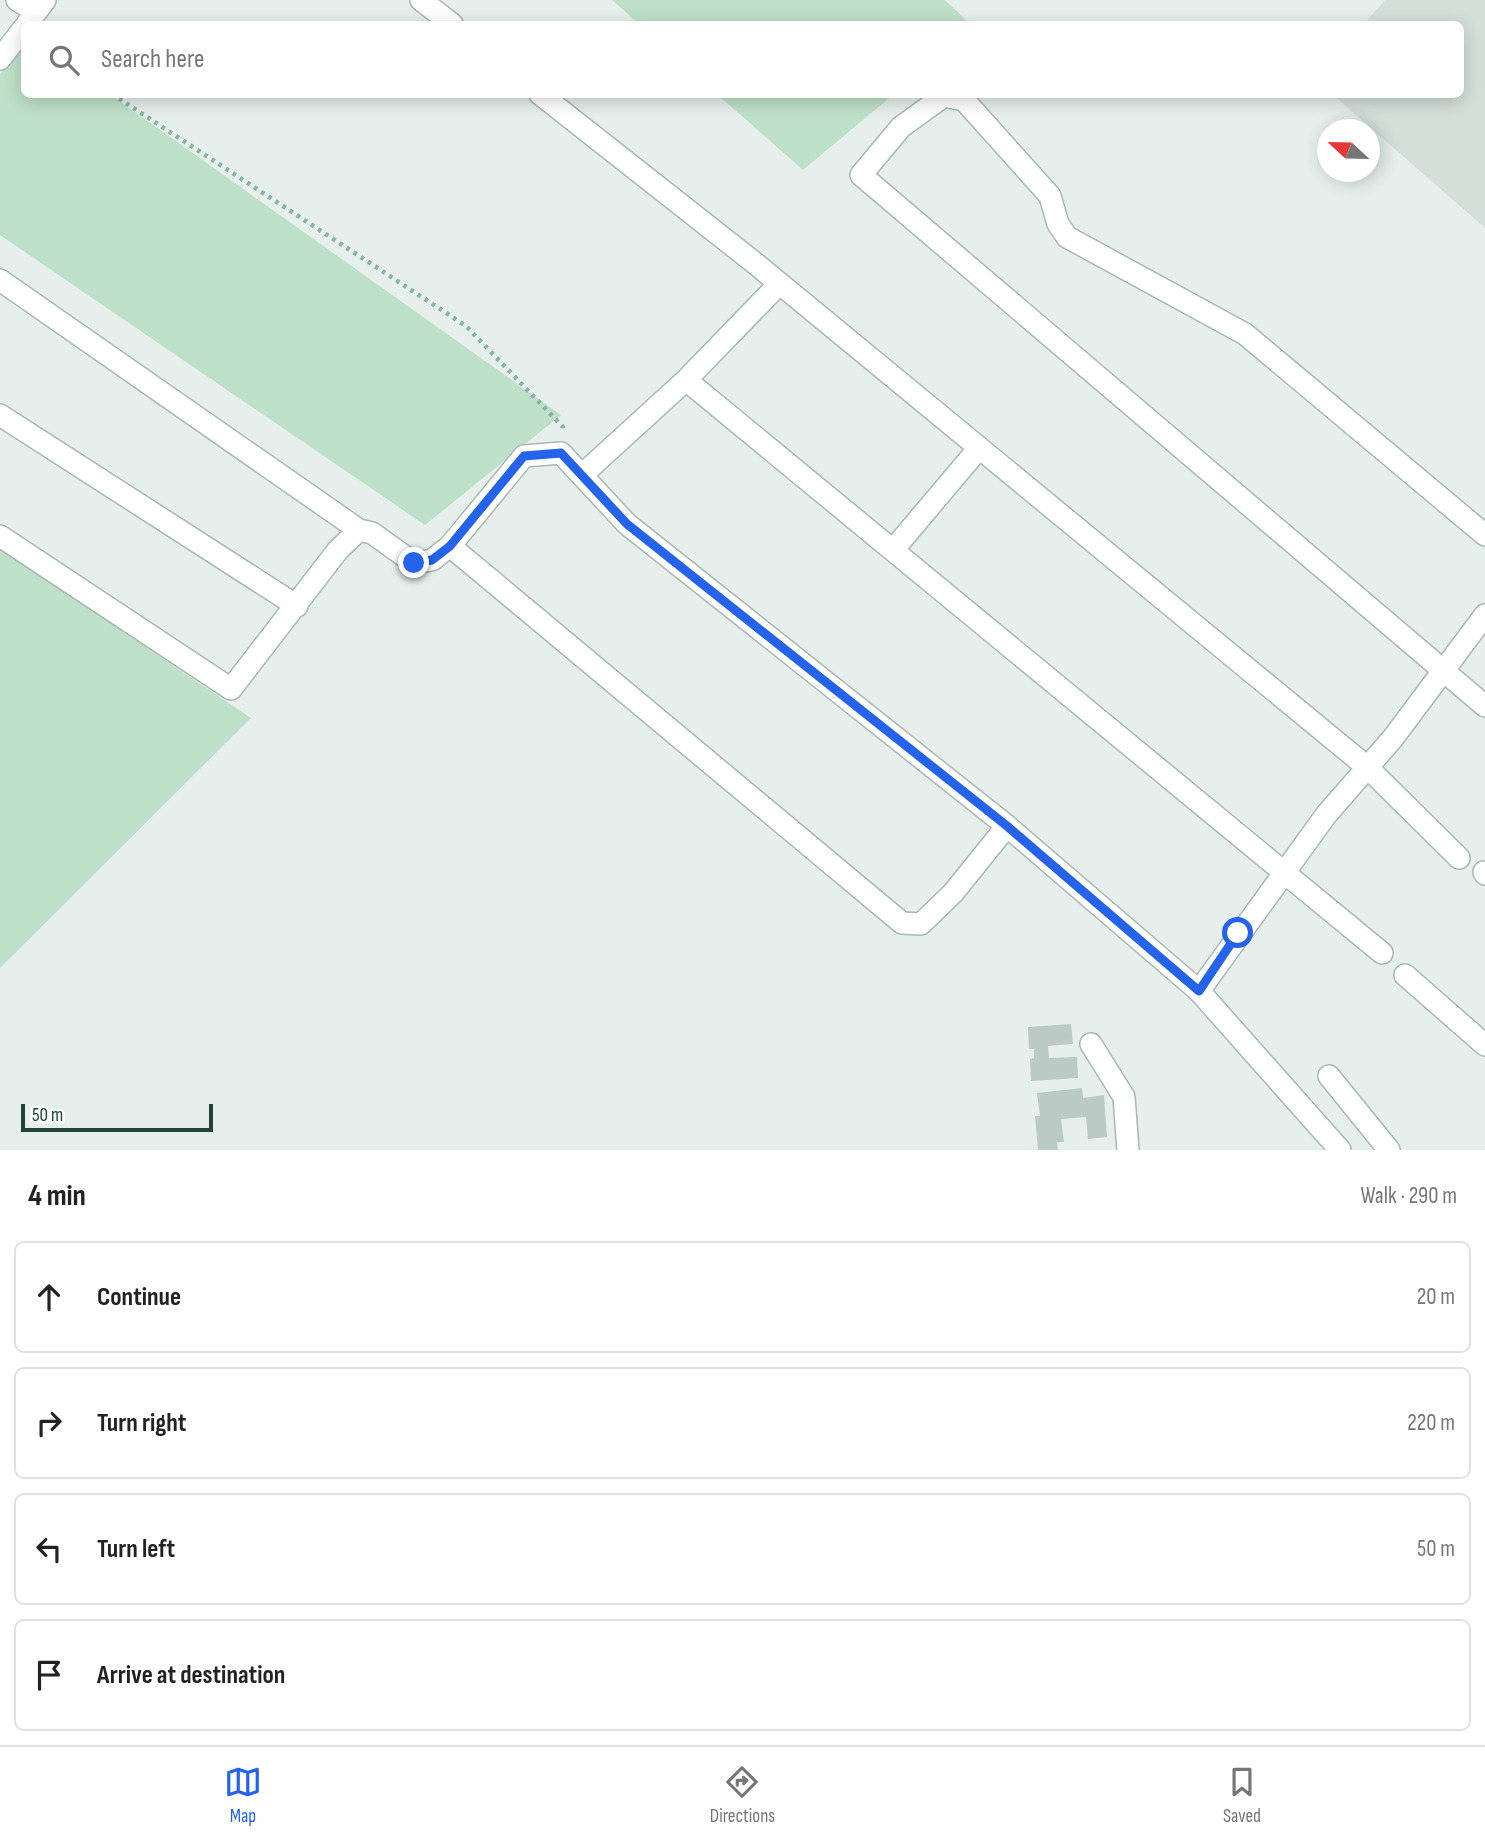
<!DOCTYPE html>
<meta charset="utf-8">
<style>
:root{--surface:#fff;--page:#f6f6f6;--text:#222;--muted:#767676;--line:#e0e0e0;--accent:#2563eb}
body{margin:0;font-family:"Sofia Sans Condensed",sans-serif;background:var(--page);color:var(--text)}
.compass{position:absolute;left:1317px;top:119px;width:63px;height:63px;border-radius:50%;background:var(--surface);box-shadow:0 4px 18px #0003;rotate:292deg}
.scale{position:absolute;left:21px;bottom:18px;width:192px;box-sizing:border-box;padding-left:7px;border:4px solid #24423a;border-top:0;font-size:19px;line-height:24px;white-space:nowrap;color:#24423a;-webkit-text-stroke:5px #f7fbf9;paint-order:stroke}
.stop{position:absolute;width:21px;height:21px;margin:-16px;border:5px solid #2563eb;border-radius:50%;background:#fff}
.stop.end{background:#2563eb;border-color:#fff;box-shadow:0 2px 7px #0008}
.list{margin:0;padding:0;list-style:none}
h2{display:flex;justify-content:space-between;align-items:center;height:91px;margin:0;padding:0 28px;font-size:30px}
h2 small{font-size:23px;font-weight:400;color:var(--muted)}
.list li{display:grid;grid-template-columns:46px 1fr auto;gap:21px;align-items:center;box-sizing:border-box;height:112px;margin:0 14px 14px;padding:0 14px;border:2px solid var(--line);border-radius:10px}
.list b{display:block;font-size:26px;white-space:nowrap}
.list em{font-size:23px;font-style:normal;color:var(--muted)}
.icon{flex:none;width:38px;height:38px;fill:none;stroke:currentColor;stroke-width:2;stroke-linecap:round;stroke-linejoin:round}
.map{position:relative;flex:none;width:1485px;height:1150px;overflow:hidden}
.search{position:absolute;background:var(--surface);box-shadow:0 4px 18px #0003;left:21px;right:21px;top:21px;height:77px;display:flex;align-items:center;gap:18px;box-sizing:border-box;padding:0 24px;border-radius:10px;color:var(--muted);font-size:26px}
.sheet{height:595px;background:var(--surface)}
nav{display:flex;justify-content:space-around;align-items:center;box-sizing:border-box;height:98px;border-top:2px solid var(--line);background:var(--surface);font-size:19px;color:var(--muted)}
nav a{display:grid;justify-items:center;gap:4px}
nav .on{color:var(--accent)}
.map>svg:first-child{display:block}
</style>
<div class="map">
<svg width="1485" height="1150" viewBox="0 0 1485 1150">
<rect width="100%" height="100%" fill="#e6efeb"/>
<path fill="#d4dfda" d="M1385,0H1485V228L1333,95L1460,94V24H1364Z"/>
<path fill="#bfe0c8" d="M612,0H945L970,24H639Z
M24,42V94L111,95L561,415L425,525L0,235V74Z
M718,95H893L803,170Z
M0,549L251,718L0,968Z"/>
<path fill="#bbcac4" d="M1071,1024L1073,1044L1048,1046L1049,1058L1077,1057L1078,1078L1031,1081L1030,1059L1034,1058V1049H1029L1028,1027Z
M1082,1088L1083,1098L1104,1095L1107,1137L1088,1139L1086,1117L1061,1119L1064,1142H1057L1058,1150H1038L1035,1116H1040L1037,1093Z"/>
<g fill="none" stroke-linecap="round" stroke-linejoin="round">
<defs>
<path id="minor" d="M17,0L35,11
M421,0L452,24
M27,24L45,0
M0,59L24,28
M540,94L756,264L1367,767L1459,858
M0,280L359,530
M686,380L1382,953
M0,415L297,606
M583,474L686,380L779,284
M1485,535L1245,334L1067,237L1058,224L1050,196L964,100L944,96L901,127L861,175L1485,706
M0,536L231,689L338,550L359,530L372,533L414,563L432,560L450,546L524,456L561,453L627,524L1007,826L1199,991L1340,1150
M450,546L902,923L921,924L953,893L1007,826
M893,550L979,448
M1484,872L1485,874
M1405,975L1485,1045
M1199,991L1326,815L1393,738L1485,615
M1091,1044L1124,1097L1128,1150
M1329,1076L1389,1150"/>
</defs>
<use href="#minor" stroke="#a8b8b2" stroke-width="24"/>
<path stroke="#86b3a5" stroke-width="4.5" stroke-dasharray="3.5 5" stroke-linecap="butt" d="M112,94L466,326L563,427V433"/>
<use href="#minor" stroke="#fff" stroke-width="21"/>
</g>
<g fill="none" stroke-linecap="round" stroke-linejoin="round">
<path stroke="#2563eb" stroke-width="9" d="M414,563L432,560L450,546L524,456L561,453L627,524L1007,826L1199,991L1238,933"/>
</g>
</svg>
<svg class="compass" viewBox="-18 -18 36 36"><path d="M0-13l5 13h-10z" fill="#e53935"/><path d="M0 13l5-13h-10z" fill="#767676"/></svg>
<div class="scale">50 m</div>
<div class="stop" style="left:1238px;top:933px"></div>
<div class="stop end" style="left:414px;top:563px"></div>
<div class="search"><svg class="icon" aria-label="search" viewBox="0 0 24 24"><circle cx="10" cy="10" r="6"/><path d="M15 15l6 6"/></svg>Search here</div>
</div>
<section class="sheet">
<h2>4 min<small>Walk · 290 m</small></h2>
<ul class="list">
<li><svg class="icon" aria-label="ahead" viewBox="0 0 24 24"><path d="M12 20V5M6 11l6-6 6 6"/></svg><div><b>Continue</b></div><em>20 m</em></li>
<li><svg class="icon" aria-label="right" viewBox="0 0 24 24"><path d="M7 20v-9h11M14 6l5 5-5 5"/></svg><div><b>Turn right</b></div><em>220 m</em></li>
<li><svg class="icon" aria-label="left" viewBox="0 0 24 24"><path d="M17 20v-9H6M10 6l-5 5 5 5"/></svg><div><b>Turn left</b></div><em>50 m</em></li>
<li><svg class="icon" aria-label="arrive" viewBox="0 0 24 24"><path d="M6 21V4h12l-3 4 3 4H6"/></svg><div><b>Arrive at destination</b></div></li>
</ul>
</section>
<nav>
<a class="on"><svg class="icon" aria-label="map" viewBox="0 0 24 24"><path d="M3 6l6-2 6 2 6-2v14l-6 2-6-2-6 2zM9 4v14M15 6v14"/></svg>Map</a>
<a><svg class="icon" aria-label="directions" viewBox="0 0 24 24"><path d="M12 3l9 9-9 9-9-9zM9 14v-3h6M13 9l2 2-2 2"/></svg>Directions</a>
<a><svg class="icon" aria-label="saved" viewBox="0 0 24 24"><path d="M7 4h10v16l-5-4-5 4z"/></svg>Saved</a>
</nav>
